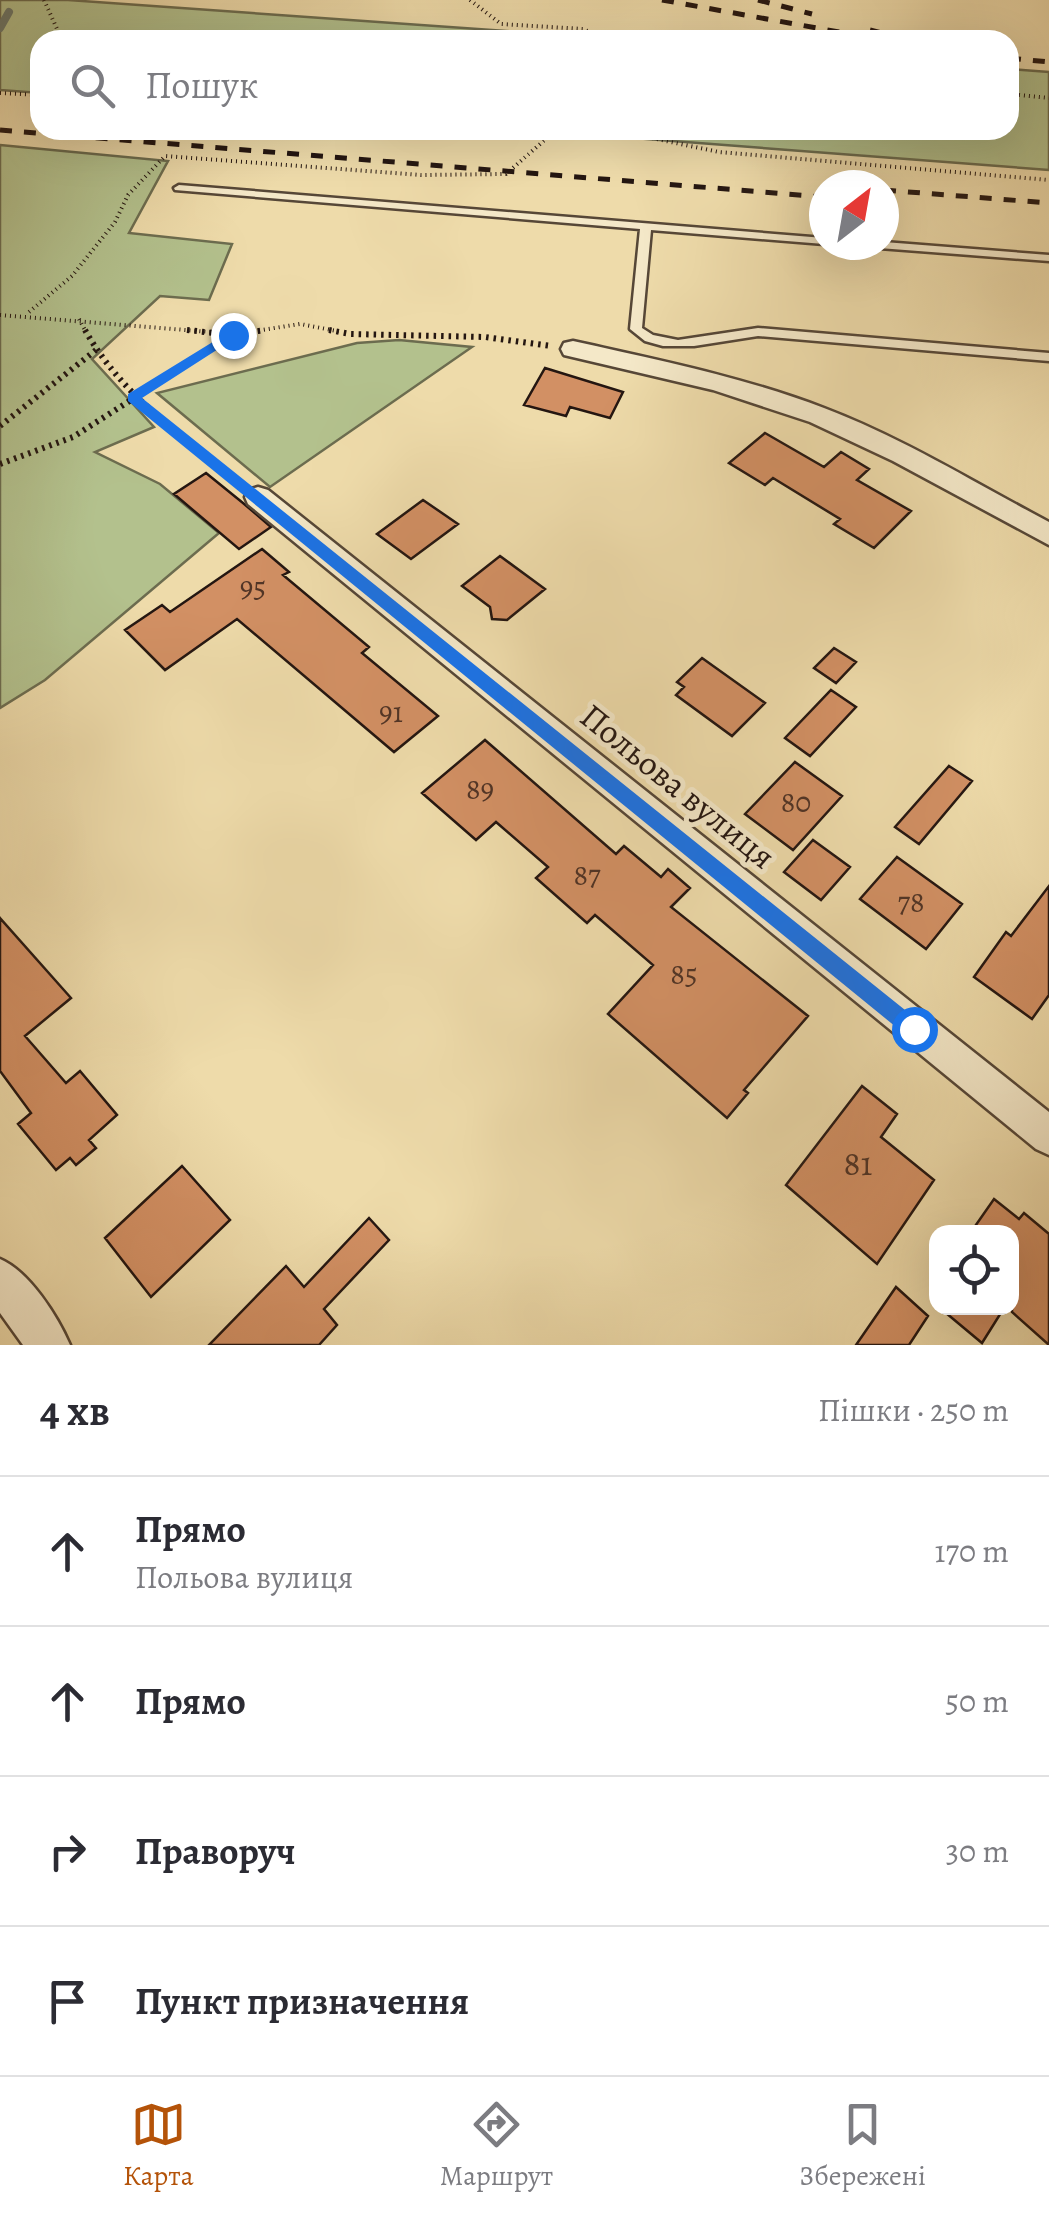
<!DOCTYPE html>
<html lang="uk">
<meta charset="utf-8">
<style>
:root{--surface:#fff;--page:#f7f7f7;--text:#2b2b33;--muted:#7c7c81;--line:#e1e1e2;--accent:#b45309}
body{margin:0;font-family:Alegreya,serif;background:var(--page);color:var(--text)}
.controls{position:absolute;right:30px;bottom:30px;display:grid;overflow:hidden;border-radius:20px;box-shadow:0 10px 40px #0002}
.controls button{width:90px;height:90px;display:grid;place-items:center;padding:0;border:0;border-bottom:2px solid var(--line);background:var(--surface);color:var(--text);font:50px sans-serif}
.compass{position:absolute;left:809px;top:170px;width:90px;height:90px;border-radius:50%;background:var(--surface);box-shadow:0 10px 40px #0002;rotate:31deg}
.stop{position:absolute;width:30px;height:30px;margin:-22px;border:8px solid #1a73e8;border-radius:50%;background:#fff}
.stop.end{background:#1a73e8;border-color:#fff;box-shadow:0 2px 10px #0008}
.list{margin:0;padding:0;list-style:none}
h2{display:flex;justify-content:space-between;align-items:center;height:130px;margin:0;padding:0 40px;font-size:42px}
h2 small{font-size:32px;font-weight:400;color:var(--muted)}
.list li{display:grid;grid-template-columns:65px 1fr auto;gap:30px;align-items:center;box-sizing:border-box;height:150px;padding:0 40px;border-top:2px solid var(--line)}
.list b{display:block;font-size:38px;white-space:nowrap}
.list p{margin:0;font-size:32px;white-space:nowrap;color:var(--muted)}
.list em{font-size:32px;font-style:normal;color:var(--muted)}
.icon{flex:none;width:55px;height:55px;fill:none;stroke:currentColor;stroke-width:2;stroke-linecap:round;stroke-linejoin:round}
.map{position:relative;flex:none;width:1049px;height:1345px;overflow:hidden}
.search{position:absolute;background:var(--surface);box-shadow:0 10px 40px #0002;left:30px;right:30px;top:30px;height:110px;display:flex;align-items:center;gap:25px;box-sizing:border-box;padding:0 35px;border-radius:30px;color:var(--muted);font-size:38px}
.sheet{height:730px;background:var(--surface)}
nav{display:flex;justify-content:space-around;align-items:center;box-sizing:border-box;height:140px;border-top:2px solid var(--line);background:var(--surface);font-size:28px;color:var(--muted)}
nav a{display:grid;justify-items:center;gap:5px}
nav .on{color:var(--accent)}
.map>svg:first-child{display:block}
</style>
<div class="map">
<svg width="1049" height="1345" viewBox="0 0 1049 1345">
<rect width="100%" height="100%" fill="#eedbaa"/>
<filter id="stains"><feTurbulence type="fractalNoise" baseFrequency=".002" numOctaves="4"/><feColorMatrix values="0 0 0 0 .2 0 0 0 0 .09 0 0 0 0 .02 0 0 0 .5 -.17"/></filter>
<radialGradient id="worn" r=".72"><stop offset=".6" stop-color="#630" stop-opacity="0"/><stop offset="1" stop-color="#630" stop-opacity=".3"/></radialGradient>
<path fill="#b3c18d" stroke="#6c6c4f" stroke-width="2.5" d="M0,0H68L632,40H40V93L0,90Z
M1009,69L1049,72V170L529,130H1009Z
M0,145L168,161L129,233L232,244L209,300L160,296L92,359L154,427L95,452L160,484L219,533L45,680L0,708Z
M399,340L472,347L270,487L157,393L357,343Z"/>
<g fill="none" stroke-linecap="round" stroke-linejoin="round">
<path stroke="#6a796e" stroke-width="8" d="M0,28L9,12"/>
</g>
<path fill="#d29064" stroke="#241611" stroke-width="2.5" d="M545,368L623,392L610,418L570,407L566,416L524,405Z
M765,433L824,467L841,452L869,469L857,480L911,511L874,548L834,524L840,519L773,478L765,485L729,463Z
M206,473L243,503L271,527L239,549L174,494Z
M423,500L458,524L411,559L377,534Z
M262,549L289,572L283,575L369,647L362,653L438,716L394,752L237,619L165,670L125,630L162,605L170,612Z
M500,556L545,589L507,620L492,619L490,607L462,586Z
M834,648L856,662L836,683L814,668Z
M702,658L765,703L732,736L676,695L684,687L677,682Z
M831,690L856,707L810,756L785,738Z
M485,740L616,854L624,846L661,877L668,869L690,888L671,907L808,1016L744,1090L748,1093L727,1118L608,1014L653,965L595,915L587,923L536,878L548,867L496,822L476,840L422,793Z
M795,762L842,796L793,850L745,814Z
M949,766L972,781L919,844L895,827Z
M813,840L850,867L821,900L784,872Z
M897,857L962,904L926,949L860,899Z
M1049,886V995L1032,1019L974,977L1006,932L1011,936Z
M0,918L71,998L25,1036L66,1083L80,1071L117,1115L89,1140L96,1148L76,1165L70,1158L56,1170L18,1124L31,1113L0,1071Z
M862,1086L897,1114L881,1137L934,1180L877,1264L786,1185Z
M182,1166L230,1220L151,1297L105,1238Z
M994,1199L1019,1219L1024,1213L1049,1234V1345L1012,1312V1232H971Z
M369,1218L389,1240L324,1309L337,1325L319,1345H209L286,1266L304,1287Z
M896,1287L928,1316L909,1345H856Z
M940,1308H1004L982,1343Z"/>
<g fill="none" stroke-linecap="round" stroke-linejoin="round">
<defs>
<path id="service" d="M179,185L824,238V244L651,230L642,328L653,335L678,340L758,328L1049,353V361L758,336L694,346H663L645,341L630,329L640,229L175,190L174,188Z
M884,242L1049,255V261L879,248L873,245H884Z"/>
<path id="minor" d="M573,341C658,360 743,377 824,408C903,438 975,483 1049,522V545L893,461L810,422L713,390L564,355L561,349L564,343Z
M258,487L268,490L1049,1112V1155L1036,1149L248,504L245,497L248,490Z
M0,1259C29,1271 58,1317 70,1345H23L0,1313Z"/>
</defs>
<use href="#service" stroke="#564737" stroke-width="5"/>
<use href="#minor" stroke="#564737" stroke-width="5"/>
<path stroke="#241611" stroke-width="4" stroke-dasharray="1 4" stroke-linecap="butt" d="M44,0L62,40
M470,0L501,24L583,29L608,40
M0,93L40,95
M1009,94L1049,98
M613,130L719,152L1049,180
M29,312L72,276L115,222L128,195L165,156L421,175L506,174L556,130
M0,315L210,332
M79,319L86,332
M249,332L300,324L342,332"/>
<path stroke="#241611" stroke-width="6" stroke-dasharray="2.5 5" stroke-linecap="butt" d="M85,330C122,396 182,436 241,483
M187,330L232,335
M329,330L350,334L485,337L551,346
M0,426L96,350
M0,464L73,437L233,335L265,330"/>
<use href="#service" fill="#f4e8c8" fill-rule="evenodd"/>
<use href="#minor" fill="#f4e8c8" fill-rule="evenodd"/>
<path stroke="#241611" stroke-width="5" stroke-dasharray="12 12" stroke-linecap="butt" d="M662,0L883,40
M758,0L812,14
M870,30L909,40
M1009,58L1049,62
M0,130L824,197
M884,190L1049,203"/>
</g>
<path fill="#1a73e8" d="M229,332L240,335L142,398L920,1022V1036H907L128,401V394Z"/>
<g text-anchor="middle" stroke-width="10" stroke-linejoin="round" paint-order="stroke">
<g font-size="30" fill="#503426">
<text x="253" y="597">95</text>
<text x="391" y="722">91</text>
<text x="480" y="799">89</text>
<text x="796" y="812">80</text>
<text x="587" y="885">87</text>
<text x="911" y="912">78</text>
<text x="684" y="984">85</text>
</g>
<g font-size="35" fill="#241611" stroke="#f4e8c8">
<text transform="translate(678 786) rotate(39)" y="12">Польова вулиця</text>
</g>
<g font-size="35" fill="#503426">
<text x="858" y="1175">81</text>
</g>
</g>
<rect width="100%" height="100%" filter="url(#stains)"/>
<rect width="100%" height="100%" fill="url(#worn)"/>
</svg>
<div class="controls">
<button><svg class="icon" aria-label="locate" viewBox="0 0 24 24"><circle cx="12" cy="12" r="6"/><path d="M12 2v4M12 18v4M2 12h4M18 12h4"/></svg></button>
</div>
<svg class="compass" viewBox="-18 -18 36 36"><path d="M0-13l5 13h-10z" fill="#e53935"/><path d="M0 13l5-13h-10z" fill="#7c7c81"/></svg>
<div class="stop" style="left:914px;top:1029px"></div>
<div class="stop end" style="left:233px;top:335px"></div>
<div class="search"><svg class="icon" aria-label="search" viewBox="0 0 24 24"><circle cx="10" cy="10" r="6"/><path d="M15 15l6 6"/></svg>Пошук</div>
</div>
<section class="sheet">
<h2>4 хв<small>Пішки · 250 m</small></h2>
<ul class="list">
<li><svg class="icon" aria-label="ahead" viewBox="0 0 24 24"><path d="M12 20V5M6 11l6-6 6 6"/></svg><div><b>Прямо</b><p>Польова вулиця</p></div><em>170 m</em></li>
<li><svg class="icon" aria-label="ahead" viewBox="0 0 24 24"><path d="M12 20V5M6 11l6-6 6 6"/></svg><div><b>Прямо</b></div><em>50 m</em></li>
<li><svg class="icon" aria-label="right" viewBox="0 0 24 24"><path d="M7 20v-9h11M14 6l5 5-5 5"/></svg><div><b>Праворуч</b></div><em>30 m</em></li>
<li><svg class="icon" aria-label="arrive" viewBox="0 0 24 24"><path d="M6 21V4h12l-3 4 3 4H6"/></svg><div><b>Пункт призначення</b></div></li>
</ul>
</section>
<nav>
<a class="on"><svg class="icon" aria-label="map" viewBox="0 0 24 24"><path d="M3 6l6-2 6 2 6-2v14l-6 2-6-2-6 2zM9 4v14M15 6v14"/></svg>Карта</a>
<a><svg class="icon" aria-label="directions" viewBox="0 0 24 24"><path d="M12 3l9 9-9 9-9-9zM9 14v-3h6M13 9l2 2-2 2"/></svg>Маршрут</a>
<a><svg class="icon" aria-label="saved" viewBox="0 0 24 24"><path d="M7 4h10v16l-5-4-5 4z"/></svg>Збережені</a>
</nav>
